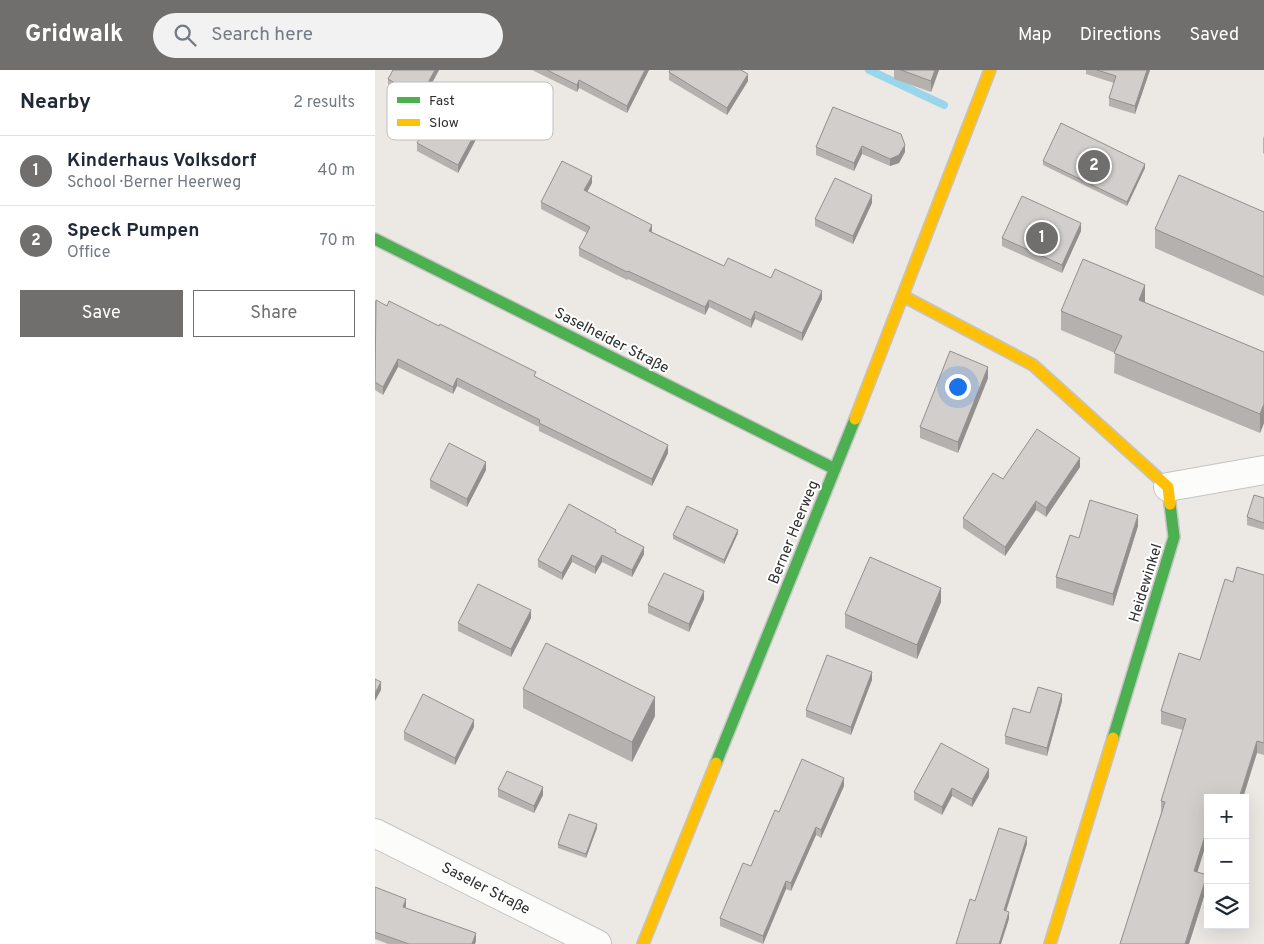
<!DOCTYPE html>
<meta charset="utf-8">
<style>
:root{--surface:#fff;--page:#f2f2f3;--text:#1f2937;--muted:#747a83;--line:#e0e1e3;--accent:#706f6e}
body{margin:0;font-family:Overpass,sans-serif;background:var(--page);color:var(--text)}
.controls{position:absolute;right:15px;bottom:15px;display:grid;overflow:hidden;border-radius:0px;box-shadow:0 5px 20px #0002}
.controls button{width:45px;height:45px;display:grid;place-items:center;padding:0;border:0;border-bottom:1px solid var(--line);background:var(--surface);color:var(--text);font:25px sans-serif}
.you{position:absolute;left:582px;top:316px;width:18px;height:18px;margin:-12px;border:4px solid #fff;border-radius:50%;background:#1a73e8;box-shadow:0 0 0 8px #1a73e833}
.badge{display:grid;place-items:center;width:32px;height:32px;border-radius:50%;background:var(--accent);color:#fff;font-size:16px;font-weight:700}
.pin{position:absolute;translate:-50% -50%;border:2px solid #fff;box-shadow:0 1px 5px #0006}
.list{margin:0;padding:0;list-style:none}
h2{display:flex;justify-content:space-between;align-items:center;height:65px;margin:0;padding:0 20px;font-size:21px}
h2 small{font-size:16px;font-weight:400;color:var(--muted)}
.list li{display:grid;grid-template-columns:32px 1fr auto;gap:15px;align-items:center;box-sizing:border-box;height:70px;padding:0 20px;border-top:1px solid var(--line)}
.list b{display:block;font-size:19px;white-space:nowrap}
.list p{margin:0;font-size:16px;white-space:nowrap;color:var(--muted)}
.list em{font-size:16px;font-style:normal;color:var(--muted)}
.actions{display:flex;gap:10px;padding:15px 20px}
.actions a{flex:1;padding:11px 0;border:1px solid var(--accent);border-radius:0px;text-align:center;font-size:18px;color:var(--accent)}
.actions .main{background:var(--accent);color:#fff}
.icon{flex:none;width:28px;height:28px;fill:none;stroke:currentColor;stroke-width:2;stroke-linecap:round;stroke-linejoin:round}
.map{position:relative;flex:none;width:889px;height:874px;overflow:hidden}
header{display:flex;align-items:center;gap:30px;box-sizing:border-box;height:70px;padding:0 25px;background:var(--accent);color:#fff}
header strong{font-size:24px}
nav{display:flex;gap:28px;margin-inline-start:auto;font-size:18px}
.search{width:350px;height:45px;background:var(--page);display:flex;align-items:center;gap:12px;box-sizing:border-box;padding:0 18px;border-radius:28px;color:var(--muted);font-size:19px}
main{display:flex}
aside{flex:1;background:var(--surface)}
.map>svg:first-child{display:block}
</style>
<header>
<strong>Gridwalk</strong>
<div class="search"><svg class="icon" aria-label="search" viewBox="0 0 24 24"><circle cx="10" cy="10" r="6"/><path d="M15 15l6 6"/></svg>Search here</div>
<nav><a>Map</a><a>Directions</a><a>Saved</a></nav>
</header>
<main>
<aside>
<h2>Nearby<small>2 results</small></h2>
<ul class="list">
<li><span class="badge">1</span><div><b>Kinderhaus Volksdorf</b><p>School · Berner Heerweg</p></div><em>40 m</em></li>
<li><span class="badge">2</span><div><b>Speck Pumpen</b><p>Office</p></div><em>70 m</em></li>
</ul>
<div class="actions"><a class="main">Save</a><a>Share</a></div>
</aside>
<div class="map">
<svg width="889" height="874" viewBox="0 0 889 874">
<rect width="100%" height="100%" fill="#ece8e4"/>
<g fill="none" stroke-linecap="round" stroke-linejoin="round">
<path stroke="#99d6ec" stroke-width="8" d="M494,0L569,35"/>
<defs>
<path id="street" d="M793,417L889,400
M0,763L222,874"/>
<path id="fast" d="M0,169L460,399
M738,668L799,467L795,434
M341,693L480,349"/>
<path id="slow" d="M528,226L658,295L793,417L795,434
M480,349L615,0
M268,874L341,693
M675,874L738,668"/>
</defs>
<use href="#street" stroke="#c5c4c5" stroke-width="30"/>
<use href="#fast" stroke="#c5c4c5" stroke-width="14"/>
<use href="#slow" stroke="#c5c4c5" stroke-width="14"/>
<use href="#street" stroke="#fcfcfb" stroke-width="28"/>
<use href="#fast" stroke="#4caf50" stroke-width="11"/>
<use href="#slow" stroke="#ffc107" stroke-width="11"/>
</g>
<path fill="#b4b1af" d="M18,0H64L45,35L13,17V9Z
M157,0H274L252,43L204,18L202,22Z
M519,0H564L556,22L519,9Z
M711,0H775L760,44L734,36V28L739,13L711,4Z
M294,2L373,11L352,45L294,10Z
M458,37L530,82L524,93L515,96L487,84L479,101L441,85V77Z
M106,60L83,103L42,81V73Z
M889,66V84L888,83V69Z
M668,91L770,98L752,136L668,95Z
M217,113L212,122L277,162L349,196L396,208L447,229L427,271L380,249L376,258L334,237L330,245L253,209L252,210L204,186V178L212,163L166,139V132Z
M497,133L478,174L440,156V149Z
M889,142V226L780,178V159Z
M706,161L687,203L627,176V168Z
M0,231L161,307L293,383L277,416L164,361V357L82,316L78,324L23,297L8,325L0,320Z
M770,233L889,282V353L885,363L739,303L740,283L686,260V241Z
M613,308L583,383L545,368V357Z
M705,397L671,447L661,440L630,486L588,458V448L628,409Z
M111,400L92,437L55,418V410Z
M889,428V460L872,455V447Z
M763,456L738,536L681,518V507L704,468Z
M241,462L269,484L257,507L227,492L220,504L197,492L187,510L163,497V490Z
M363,463L349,494L298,469V465Z
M889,505V685L882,683L833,728L822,802L832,817L814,874H745L786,743V731L808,660L786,654V641L825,590L858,512Z
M329,529L314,562L273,543V535Z
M566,532L542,589L470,558V544Z
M156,548L136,587L83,561V553Z
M497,610L476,665L431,647V640Z
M148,619L280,646L257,692L148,638Z
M687,631L672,686L630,674V666L655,643Z
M99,657L80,695L29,670V662Z
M614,707L597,737L577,726L567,745L539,730V722Z
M469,716L446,768L441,765L416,821L411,819L388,874L345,856V848L376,796L404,742Z
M123,719L168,725L159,743L123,727Z
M222,758L211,788L183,778V774Z
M0,817L31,836L30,838L101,870L100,874H13L0,869Z"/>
<path fill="#92908e" d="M60,0H64L45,35V27Z
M270,0H274L252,43V36Z
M560,0H564L556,22V11Z
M772,0H775L760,44V36Z
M373,4V11L352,45V38Z
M204,10V18L202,22V15Z
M106,52V60L83,103V95Z
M530,75V82L524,93L515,96V89Z
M487,76V84L479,101V93Z
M770,94V98L752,136V132Z
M217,106V113L209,128V120Z
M497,125V133L478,174V166Z
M706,153V161L687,203V195Z
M277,155V162L274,161Z
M770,215V235L764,230Z
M447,221V229L427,271V263Z
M334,230V237L330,245V237Z
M380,241V249L376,258V250Z
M23,289V297L8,325V317Z
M613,297V308L583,383V372Z
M82,308V316L78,324V317Z
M889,334V353L885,363V344Z
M293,375V383L277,416V409Z
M705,388V397L671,447V438Z
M111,392V400L92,437V429Z
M661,431V440L630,486V477Z
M763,445V456L738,536V524Z
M363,460V463L349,494V490Z
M269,477V484L257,507V500Z
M197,485V492L187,510V503Z
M227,485V492L220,504V497Z
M566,518V532L542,589V575Z
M329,521V529L314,562V554Z
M156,540V548L136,587V579Z
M497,602V610L476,665V657Z
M6,612V620L0,631V623Z
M687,624V631L672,686V678Z
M280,627V646L257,692V672Z
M99,650V657L80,695V688Z
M882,671V683L868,728H864Z
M614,699V707L597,737V729Z
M469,708V716L446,768V760Z
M168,717V725L159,743V736Z
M577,718V726L567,745V737Z
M222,754V758L211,788V784Z
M833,756V768L819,813V801Z
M441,757V765L416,821V813Z
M652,767V774L629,848V840Z
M832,805V817L814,874H810Z
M411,811V819L388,874V866Z
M31,829V836L28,845V837Z
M634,842V849L626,874H624Z
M101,863V870L100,874H97Z"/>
<path fill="#d1cecb" stroke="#92908e" d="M18,0H60L45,27L13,9Z
M172,0H270L252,36L204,10L202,15Z
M295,0H366L373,4L352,38L294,2Z
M526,0H560L556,11Z
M722,0H772L760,36L734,28L741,6Z
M65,30L106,52L83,95L42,73Z
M458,37L526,64L530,75L524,85L515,89L487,76L479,93L441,77Z
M686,53L770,94L752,132L668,91Z
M187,91L217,106L209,120L277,155L274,161L349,196L353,188L396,208L400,199L447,221L427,263L380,241L376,250L334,230L330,237L253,201L252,202L204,178L215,157L166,132Z
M804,105L889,142V207L780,159Z
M460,108L497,125L478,166L440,149Z
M647,126L706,153L687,195L627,168Z
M708,189L770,215L764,230L889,282V334L885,344L739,283L747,266L686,241Z
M1,230L12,236L14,231L64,256L65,254L161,302L159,306L293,375L277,409L164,353L165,350L82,308L78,317L23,289L8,317L0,312Z
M575,281L613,297L583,372L545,357Z
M662,359L705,388L671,438L661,431L630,477L588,448L618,403L628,409Z
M74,373L111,392L92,429L55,410Z
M879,425L889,428V453L872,447Z
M715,430L763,445L738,524L681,507L695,465L704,468Z
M194,434L241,460L240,462L269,477L257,500L227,485L220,497L197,485L187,503L163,490Z
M312,436L363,460L349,490L298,465Z
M495,487L566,518L542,575L470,544Z
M862,497L889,505V673L882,671L864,728H833V756L819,801L832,805L810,874H745L790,732L786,731L811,649L786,641L804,583L825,590L850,509L858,512Z
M289,503L329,521L314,554L273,535Z
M103,514L156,540L136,579L83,553Z
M171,573L280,627L257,672L148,619Z
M452,585L497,602L476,657L431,640Z
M0,609L6,612L0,623Z
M663,617L687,624L672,678L630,666L638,638L655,643Z
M48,624L99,650L80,688L29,662Z
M566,673L614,699L597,729L577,718L567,737L539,722Z
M427,689L469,708L446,760L441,757L416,813L411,811L388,866L345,848L368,793L376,796L400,740L404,742Z
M132,701L168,717L159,736L123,719Z
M194,744L222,754L211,784L183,774Z
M624,758L652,767L629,840L634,842L624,874H581L595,829L600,831Z
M0,817L31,829L28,837L101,863L97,874H34L0,862Z"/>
<g text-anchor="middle" stroke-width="4" stroke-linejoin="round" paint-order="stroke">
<g font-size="15" fill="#2e2e2e" stroke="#fff">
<text transform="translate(237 270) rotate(27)" y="5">Saselheider Straße</text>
<text transform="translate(418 462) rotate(-68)" y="5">Berner Heerweg</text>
<text transform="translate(770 513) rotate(-73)" y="5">Heidewinkel</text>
<text transform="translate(111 818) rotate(27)" y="5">Saseler Straße</text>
</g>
</g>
<rect x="12" y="12" width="166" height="58" rx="8" fill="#fff" stroke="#c0c0c0" stroke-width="1"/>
<rect x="22" y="27" width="23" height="6" fill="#4caf50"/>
<rect x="22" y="49" width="23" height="7" fill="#ffc107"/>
<g font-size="14" fill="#2e2e2e">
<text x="54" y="35">Fast</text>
<text x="54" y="57">Slow</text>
</g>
</svg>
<div class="controls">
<button>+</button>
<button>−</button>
<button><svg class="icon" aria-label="layers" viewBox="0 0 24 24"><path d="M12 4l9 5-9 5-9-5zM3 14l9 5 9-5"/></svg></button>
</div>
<div class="you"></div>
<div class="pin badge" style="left:667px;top:168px">1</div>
<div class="pin badge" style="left:719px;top:96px">2</div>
</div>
</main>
